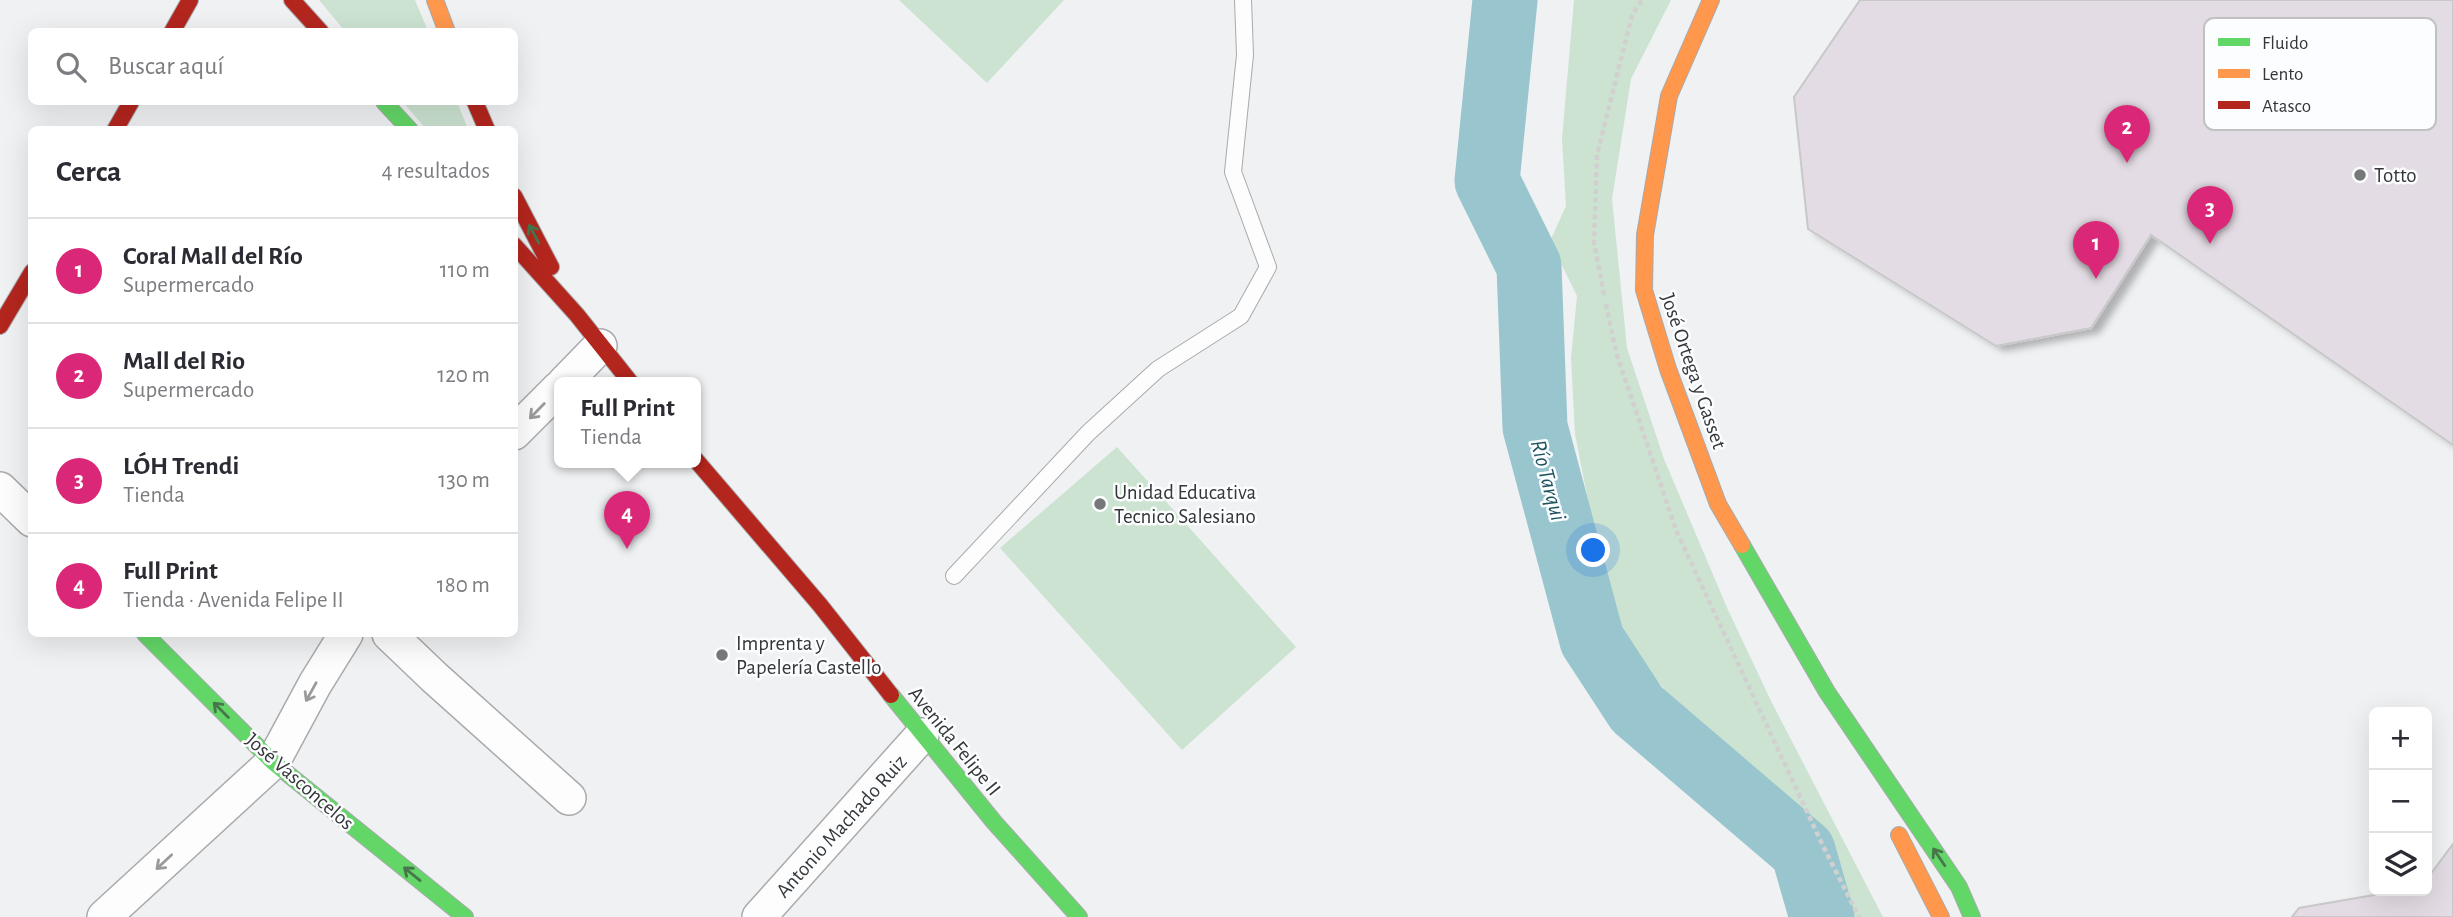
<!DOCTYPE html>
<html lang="es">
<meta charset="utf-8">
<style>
:root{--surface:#fff;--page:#f2f2f3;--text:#2b2b33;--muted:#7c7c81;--line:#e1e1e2;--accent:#db2777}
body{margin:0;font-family:"Alegreya Sans",sans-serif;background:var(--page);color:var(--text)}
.controls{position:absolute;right:21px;bottom:21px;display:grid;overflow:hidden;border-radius:10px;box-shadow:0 7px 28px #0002}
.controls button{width:63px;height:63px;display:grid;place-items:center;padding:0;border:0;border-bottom:2px solid var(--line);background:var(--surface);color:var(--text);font:35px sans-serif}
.you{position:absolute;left:1594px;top:551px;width:24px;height:24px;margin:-18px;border:5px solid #fff;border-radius:50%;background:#1a73e8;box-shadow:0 0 0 10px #1a73e833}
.badge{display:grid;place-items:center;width:46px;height:46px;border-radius:50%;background:var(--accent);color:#fff;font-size:23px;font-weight:700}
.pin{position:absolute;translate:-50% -58px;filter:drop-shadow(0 2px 4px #0008)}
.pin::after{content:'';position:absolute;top:37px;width:24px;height:21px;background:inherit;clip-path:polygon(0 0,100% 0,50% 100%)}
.popup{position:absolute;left:554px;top:377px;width:147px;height:91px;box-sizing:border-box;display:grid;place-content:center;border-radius:10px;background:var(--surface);filter:drop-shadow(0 2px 5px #0005);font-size:23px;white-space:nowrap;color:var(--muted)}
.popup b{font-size:26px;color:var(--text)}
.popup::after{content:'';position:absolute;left:50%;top:100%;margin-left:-14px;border:14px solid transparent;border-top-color:var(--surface)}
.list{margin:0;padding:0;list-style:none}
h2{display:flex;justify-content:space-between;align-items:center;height:91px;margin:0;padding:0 28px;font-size:30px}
h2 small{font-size:23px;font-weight:400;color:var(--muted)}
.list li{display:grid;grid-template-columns:46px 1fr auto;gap:21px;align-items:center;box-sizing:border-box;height:105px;padding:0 28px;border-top:2px solid var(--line)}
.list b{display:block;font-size:26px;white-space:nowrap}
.list p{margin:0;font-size:23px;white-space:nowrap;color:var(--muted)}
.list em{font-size:23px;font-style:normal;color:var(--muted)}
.icon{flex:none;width:38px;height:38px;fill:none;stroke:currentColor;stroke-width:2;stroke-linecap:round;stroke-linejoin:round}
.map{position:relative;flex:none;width:2453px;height:917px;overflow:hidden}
.search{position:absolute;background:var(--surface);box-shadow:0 7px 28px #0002;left:28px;top:28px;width:490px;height:77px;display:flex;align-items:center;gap:18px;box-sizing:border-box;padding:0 24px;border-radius:10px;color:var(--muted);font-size:26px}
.panel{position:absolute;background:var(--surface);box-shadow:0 7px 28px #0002;left:28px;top:126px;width:490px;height:511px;border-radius:10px}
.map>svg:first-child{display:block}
</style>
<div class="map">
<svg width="2453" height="917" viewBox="0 0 2453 917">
<defs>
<filter id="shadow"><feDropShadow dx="8" dy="4.5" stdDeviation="3.5" flood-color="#0004"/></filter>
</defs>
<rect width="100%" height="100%" fill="#eff1f3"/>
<path fill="#cce3d1" d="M319,0H415L428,31H345Z
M899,0H1064L987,83Z
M1574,0H1671L1631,79L1612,199L1627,348L1664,459L1728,610L1771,701L1883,917H1795L1783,809L1688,719L1619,633L1601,567L1575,434L1571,358L1577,296L1550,241L1566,206L1562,139Z
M403,102H457L468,129H426Z
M1117,447L1296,647L1182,750L1000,548Z"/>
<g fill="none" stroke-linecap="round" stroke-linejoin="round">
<path stroke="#98c5ce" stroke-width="65" d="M1505,0L1487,181L1529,266L1535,427L1592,640L1637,709L1803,851L1822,917"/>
</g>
<path fill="#e4dce4" stroke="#c8c8c9" stroke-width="2" filter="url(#shadow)" d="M1860,0H2453V445L2151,235L2091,328L1996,346L1808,229L1794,97Z
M2453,844V917H2292L2299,908L2397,891H2427V879Z"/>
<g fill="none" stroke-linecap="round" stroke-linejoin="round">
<defs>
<path id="lane" d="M954,576L1088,433L1158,369L1241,316L1268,267L1233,172L1245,55L1243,0"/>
<path id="street" d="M564,383L600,346
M514,433L559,388
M0,489L32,520
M389,634L434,677L569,798
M104,917L273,762L315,684L346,634
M759,917L922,735"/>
<path id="fast" d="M384,102L410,130
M1742,545L1827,692L1959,887L1972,917
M145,634L273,762L465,917
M891,695L994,822L1079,917"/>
<path id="slow" d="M435,0L447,32
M1711,0L1669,96L1645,235L1644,290L1668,369L1718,504L1742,545
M1899,835L1941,917"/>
<path id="jam" d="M292,0L321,32
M172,32L190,0
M475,102L487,130
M115,130L131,102
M514,196L551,267
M514,245L577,315L631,383
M0,326L32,272
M695,459L820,605L891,695"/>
</defs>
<use href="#lane" stroke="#a9aaac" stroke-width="18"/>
<use href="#street" stroke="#a9aaac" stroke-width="36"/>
<use href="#fast" stroke="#a9aaac" stroke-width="18"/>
<use href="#slow" stroke="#a9aaac" stroke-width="18"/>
<use href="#jam" stroke="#a9aaac" stroke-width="18"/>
<path stroke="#d0d0d0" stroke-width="4.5" stroke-dasharray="5 3.5" stroke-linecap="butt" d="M1604,295L1594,242L1597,155L1632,15L1642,0
M1606,304L1616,352L1676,530L1823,846L1859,917"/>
<use href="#lane" stroke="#fdfdfd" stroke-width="16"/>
<use href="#street" stroke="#fdfdfd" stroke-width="33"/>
<use href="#fast" stroke="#63d668" stroke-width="16"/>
<use href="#slow" stroke="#ff974d" stroke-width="16"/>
<use href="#jam" stroke="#b3261e" stroke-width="16"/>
</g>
<defs><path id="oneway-shaft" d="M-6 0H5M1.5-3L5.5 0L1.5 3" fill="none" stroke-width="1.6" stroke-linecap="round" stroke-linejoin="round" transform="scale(1.75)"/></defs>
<g stroke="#47764b">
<use href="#oneway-shaft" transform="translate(534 234) rotate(-118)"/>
<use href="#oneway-shaft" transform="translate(221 710) rotate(-135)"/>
<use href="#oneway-shaft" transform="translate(1939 857) rotate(-124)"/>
<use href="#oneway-shaft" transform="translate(412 874) rotate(-141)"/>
</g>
<g stroke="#999a9a">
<use href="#oneway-shaft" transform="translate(537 411) rotate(134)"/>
<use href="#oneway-shaft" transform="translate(311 692) rotate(119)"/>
<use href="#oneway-shaft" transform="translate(164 862) rotate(137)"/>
</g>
<g fill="#767779" stroke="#fcfdff" stroke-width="2.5">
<circle cx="2360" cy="175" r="7"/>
<circle cx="1100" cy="504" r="7"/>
<circle cx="722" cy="655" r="7"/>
</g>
<g text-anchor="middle" stroke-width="5" stroke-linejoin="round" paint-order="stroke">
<g font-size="21" fill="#353637" stroke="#fcfdff" text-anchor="start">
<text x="2374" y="182">Totto</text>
<text x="1114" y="499">Unidad Educativa<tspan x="1114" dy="24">Tecnico Salesiano</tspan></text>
<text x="736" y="650">Imprenta y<tspan x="736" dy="24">Papelería Castello</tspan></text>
</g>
<g font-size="21" fill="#353637" stroke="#fcfdff">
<text transform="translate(1694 371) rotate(71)" y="7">José Ortega y Gasset</text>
<text transform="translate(955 741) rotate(51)" y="7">Avenida Felipe II</text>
<text transform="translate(300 781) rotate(41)" y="7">José Vasconcelos</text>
<text transform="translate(841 826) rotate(-48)" y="7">Antonio Machado Ruiz</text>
</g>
<g font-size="23" font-style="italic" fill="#1c535d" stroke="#fcfdff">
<text transform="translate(1549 480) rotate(75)" y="8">Río Tarqui</text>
</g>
</g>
<rect x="2204" y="18" width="232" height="112" rx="10" fill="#fcfdff" stroke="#c0c1c3" stroke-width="2"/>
<rect x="2218" y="38" width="32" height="8" fill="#63d668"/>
<rect x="2218" y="69" width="32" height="9" fill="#ff974d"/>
<rect x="2218" y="101" width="32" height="8" fill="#b3261e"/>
<g font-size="19" fill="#353637">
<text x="2262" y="49">Fluido</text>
<text x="2262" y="80">Lento</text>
<text x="2262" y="112">Atasco</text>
</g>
</svg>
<div class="controls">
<button>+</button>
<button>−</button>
<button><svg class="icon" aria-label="layers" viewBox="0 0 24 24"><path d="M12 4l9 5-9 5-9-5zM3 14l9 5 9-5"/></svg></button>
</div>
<div class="you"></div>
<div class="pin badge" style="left:2096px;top:279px">1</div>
<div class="pin badge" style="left:2127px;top:163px">2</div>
<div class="pin badge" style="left:2210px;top:244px">3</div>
<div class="pin badge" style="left:627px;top:549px">4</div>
<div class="popup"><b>Full Print</b>Tienda</div>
<div class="search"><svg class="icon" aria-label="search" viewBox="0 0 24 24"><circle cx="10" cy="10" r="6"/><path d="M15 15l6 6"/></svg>Buscar aquí</div>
<section class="panel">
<h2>Cerca<small>4 resultados</small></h2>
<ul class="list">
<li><span class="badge">1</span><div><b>Coral Mall del Río</b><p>Supermercado</p></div><em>110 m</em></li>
<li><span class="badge">2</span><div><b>Mall del Rio</b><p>Supermercado</p></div><em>120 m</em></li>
<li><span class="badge">3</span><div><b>LÓH Trendi</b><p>Tienda</p></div><em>130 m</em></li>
<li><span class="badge">4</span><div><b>Full Print</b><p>Tienda · Avenida Felipe II</p></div><em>180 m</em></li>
</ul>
</section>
</div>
